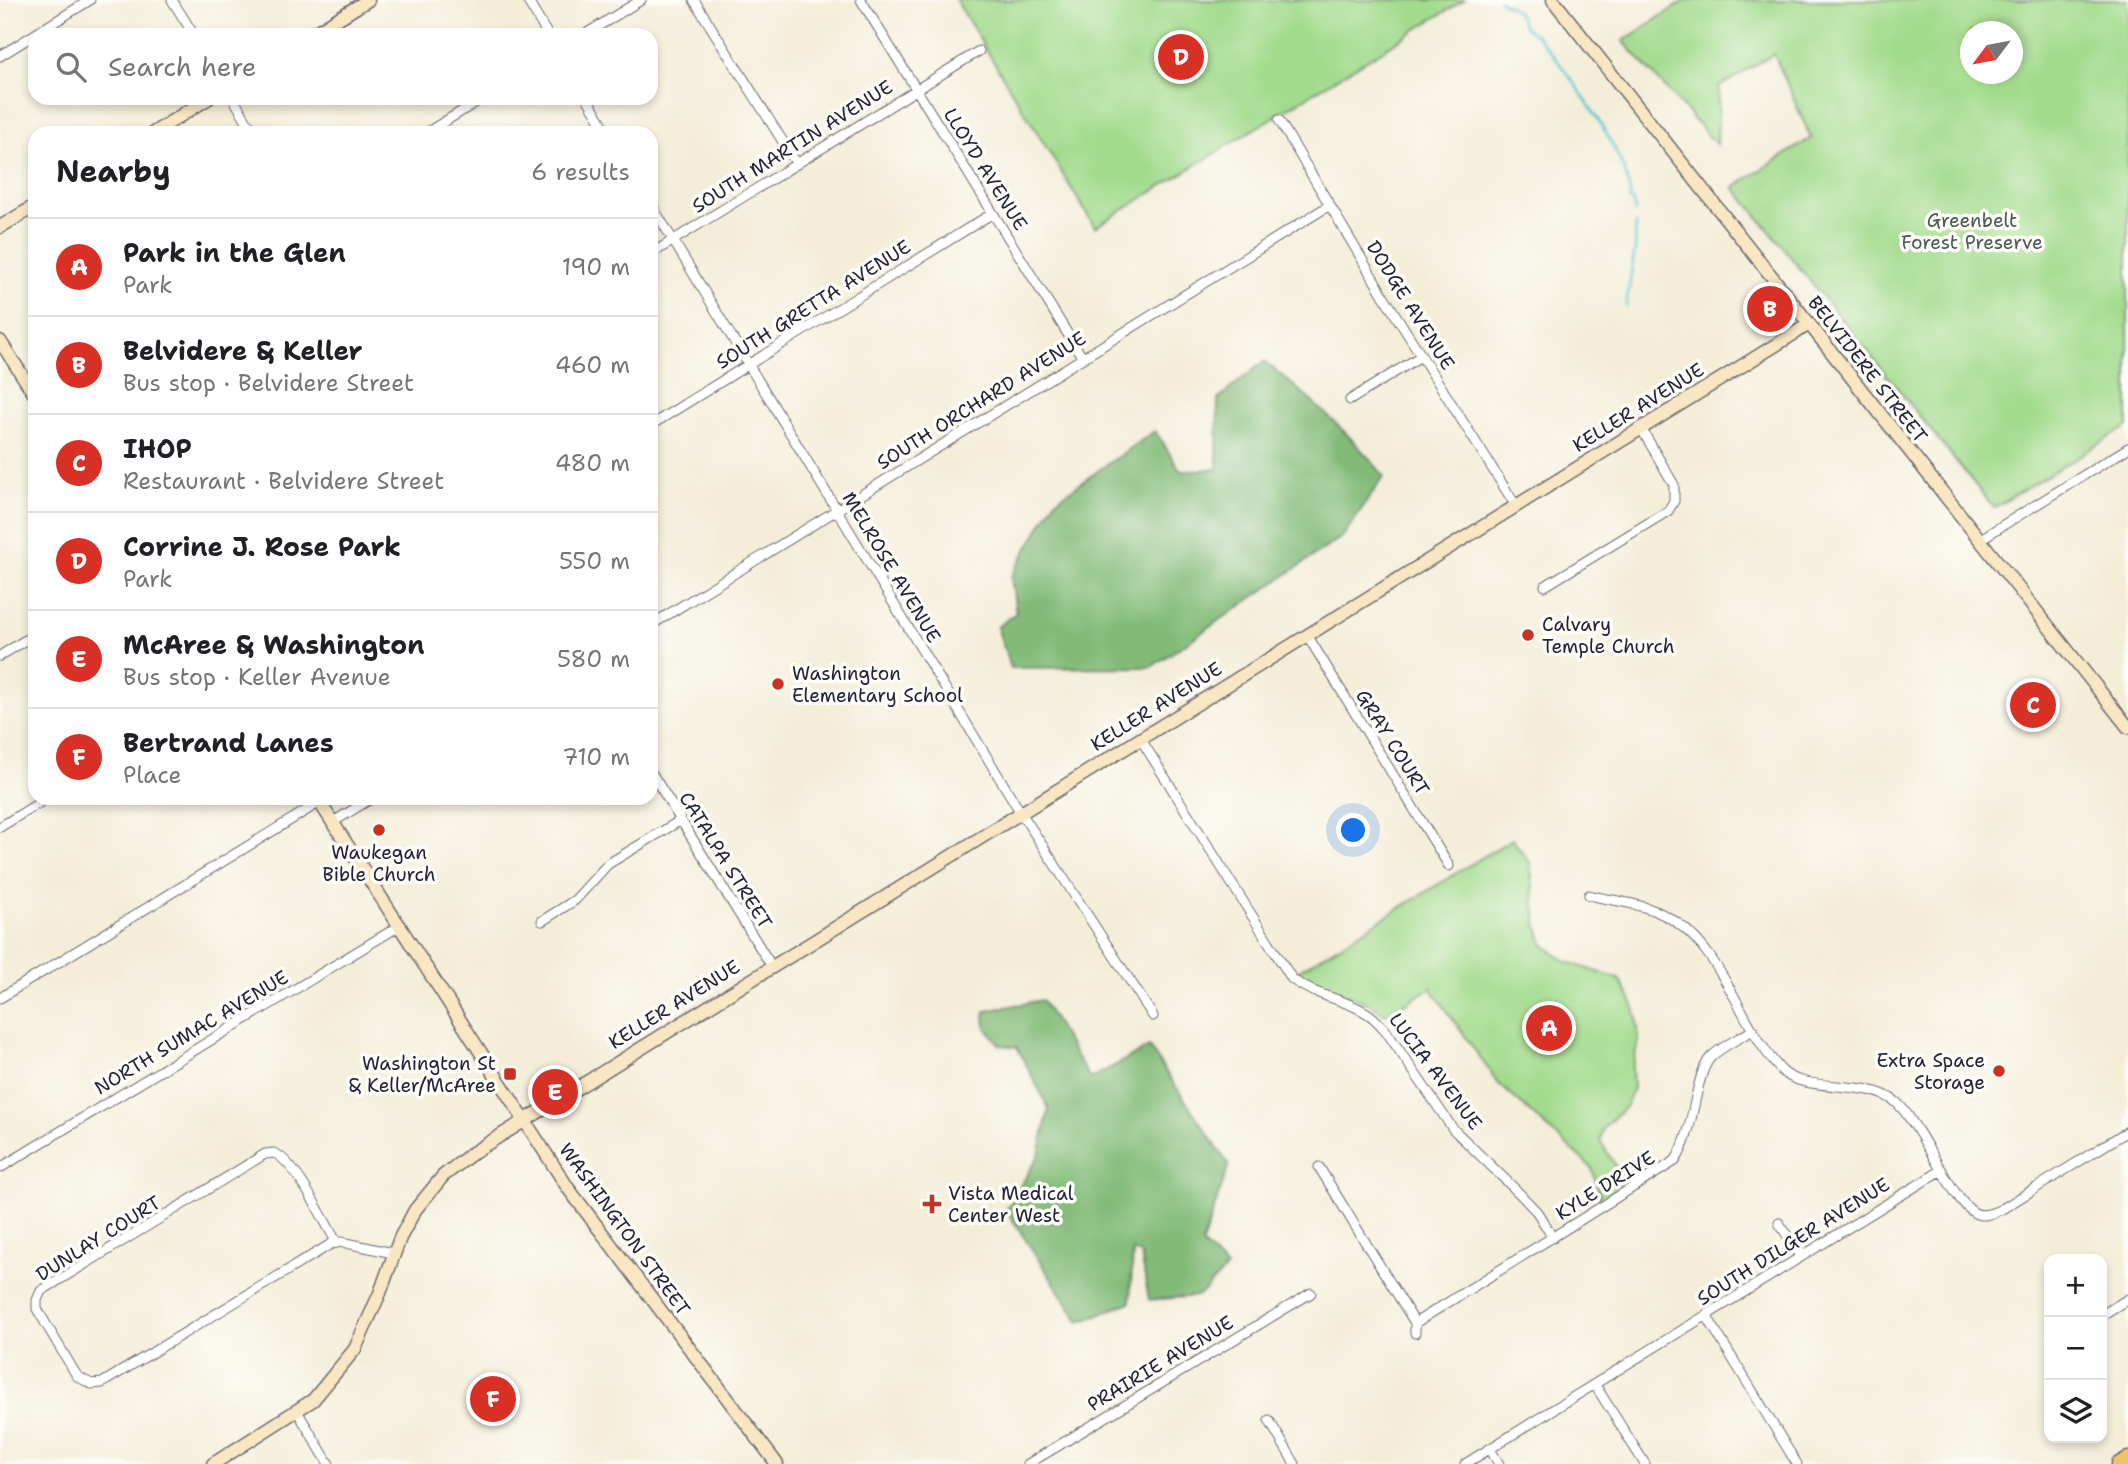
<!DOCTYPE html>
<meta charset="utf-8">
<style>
:root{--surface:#fff;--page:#f6f6f6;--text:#202124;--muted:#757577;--line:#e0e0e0;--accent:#d93025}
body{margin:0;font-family:"Shantell Sans",sans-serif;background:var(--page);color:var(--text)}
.controls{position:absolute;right:21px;bottom:21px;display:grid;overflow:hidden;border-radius:14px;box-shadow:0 4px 10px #0003}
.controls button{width:63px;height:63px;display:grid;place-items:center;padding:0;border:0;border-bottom:2px solid var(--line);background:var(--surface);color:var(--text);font:35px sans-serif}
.compass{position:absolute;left:1960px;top:21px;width:63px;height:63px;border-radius:50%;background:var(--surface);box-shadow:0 4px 10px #0003;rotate:238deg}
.you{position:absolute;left:1354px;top:831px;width:24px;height:24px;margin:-18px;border:5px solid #fff;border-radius:50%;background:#1a73e8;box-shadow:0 0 0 10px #1a73e833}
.badge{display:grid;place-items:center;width:46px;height:46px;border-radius:50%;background:var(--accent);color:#fff;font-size:23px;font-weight:700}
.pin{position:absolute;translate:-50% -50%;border:4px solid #fff;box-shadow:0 2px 7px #0006}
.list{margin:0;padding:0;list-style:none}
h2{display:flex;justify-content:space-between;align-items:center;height:91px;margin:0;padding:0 28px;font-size:30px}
h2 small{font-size:23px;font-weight:400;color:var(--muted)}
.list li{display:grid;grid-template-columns:46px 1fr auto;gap:21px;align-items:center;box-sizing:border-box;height:98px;padding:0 28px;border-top:2px solid var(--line)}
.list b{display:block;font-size:26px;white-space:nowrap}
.list p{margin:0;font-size:23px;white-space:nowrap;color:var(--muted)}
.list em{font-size:23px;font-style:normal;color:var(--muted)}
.icon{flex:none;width:38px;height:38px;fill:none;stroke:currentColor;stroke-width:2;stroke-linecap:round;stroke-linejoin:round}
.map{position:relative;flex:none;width:2128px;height:1464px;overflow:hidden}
.search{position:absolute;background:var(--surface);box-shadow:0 4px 10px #0003;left:28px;top:28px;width:630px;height:77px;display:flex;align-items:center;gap:18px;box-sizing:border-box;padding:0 24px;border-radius:21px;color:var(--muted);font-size:26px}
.panel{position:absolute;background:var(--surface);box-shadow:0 4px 10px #0003;left:28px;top:126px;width:630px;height:679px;border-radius:21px}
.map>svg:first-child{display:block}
</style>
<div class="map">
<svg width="2128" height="1464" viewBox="0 0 2128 1464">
<rect width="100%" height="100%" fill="#fdfcf7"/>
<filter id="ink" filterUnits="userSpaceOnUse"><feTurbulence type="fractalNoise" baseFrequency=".0143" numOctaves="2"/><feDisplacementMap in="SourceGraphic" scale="14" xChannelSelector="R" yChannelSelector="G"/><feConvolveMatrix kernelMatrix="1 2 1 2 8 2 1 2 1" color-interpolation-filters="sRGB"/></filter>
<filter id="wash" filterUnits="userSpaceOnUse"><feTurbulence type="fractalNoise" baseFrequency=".00686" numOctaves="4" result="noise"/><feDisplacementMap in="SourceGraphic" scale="28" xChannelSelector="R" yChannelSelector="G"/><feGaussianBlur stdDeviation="1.57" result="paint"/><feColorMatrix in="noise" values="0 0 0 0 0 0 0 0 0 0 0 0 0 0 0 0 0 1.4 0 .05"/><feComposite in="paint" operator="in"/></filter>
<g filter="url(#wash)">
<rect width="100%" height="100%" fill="#f4eed9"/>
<path fill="#a3db8d" stroke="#627e64" stroke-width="2" fill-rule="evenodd" d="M956,0H1464L1095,227Z
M1686,0H2128V426L1994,508L1734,187L1811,138L1774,54L1719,87L1717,145L1623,41ZM1970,32H2012V74H1970Z
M1512,839L1530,863L1537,923L1543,944L1565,961L1619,979L1631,999L1636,1014L1639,1039L1632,1068L1633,1088L1627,1105L1604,1127L1600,1141L1629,1187L1602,1204L1592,1168L1498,1083L1431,988L1393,1011L1383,1014L1375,1006L1301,977L1296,972Z"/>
<path fill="#82bb78" stroke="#526e5a" stroke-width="2" d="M1264,361C1308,397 1349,432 1384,476L1343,536L1151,667L1011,668L997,627L1016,613L1011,577L1055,501L1155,431L1181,471L1217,469L1218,399Z
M1042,1000L1090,1079L1149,1047L1229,1165L1202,1244L1227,1268L1199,1296L1149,1300L1141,1254L1133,1251L1130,1302L1080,1322L1006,1210L1039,1155L1049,1109L1017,1047L1000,1045L986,1028L985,1011Z"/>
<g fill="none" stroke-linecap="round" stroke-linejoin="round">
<path stroke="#5cc9d2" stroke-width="2.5" d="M1499,0C1505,4 1513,7 1517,12C1520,16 1521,23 1525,27C1528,31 1534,33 1538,37C1565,67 1632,159 1630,199L1634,204L1635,212
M1626,306L1635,249L1636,224"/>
</g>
</g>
<g filter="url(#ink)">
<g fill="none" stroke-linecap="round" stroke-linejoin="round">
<defs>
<path id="street" d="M172,0L194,35
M527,0L548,35
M694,0L797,164
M861,0L1082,357
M584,35L641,0
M0,56L90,0
M233,98L254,133
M587,98L608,133
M1279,120L1388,303L1516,506
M426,133L483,98
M651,204L1016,805L1153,1016
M651,254L979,51
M1350,400L1421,356
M651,425L993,213
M1979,540L2128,448
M1545,586L1668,511L1674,501V485L1641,428
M651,625L1330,205
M1307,635L1449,866
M0,656L35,634
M1140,738L1292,979C1314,996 1342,998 1365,1012C1373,1016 1380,1024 1386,1031L1453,1129L1518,1192L1537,1212L1553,1238
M651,772L772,967
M333,822L372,798
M0,827L47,798
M1589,895C1613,901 1640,903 1662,914C1721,941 1738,1023 1780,1069C1803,1095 1866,1077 1896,1102C1921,1124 1953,1205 1977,1214C1985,1217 1995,1212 2002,1209L2128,1131
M542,921L575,900L608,864L681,820
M0,998L320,802
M274,1153C296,1162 324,1221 337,1243L331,1244L102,1383L91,1384L77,1376L37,1309V1300L41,1291L265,1154Z
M1319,1167L1415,1323
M0,1168L401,925
M1779,1223L1801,1256
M337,1243L342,1242L393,1253
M1706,1315L1797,1464
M2102,1315L2128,1299
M1415,1323L1675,1161C1695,1133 1694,1075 1711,1057C1722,1046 1740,1038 1753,1030
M1415,1333V1323
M1595,1385L1645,1464
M297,1411L329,1464
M1269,1420L1295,1464
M1490,1449L1499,1464
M1028,1464L1311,1293
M1465,1464L1942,1170"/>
<path id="secondary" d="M1553,0L2128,727
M311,35L368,0
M153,133L209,98
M0,227L35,206
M0,341L35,395
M317,798L568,1188L777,1464
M213,1464L313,1400L355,1349L380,1293L400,1238L415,1210L443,1176L474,1152L1808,325"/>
<path id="primary" d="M2119,1464L2128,1459"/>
</defs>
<use href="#street" stroke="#6c6972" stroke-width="11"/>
<use href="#secondary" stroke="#6c6972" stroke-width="15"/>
<use href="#primary" stroke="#6c6972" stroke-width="17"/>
<use href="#street" stroke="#fff" stroke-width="9"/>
<use href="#secondary" stroke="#f9e7c3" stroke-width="12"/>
<use href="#primary" stroke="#efc469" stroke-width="14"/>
</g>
</g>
<g fill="#c8321e" stroke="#fdfcf7" stroke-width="2.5">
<circle cx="1528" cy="635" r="7"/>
<circle cx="778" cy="684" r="7"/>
<circle cx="379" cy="830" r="7"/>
<circle cx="1999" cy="1071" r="7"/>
<rect x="503" y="1067" width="14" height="14" rx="3.5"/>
<path d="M928.5 1193.5h7v7h7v7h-7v7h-7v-7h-7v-7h7z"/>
</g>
<g text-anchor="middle" stroke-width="7" stroke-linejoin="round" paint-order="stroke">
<g font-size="19" fill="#22223b" stroke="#fdfcf7">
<text transform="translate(792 146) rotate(-32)" y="7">SOUTH MARTIN AVENUE</text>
<text transform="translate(986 169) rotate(58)" y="7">LLOYD AVENUE</text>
<text transform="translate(813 304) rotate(-32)" y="7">SOUTH GRETTA AVENUE</text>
<text transform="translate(1411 305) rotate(58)" y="7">DODGE AVENUE</text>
<text transform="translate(1868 369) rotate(52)" y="7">BELVIDERE STREET</text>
<text transform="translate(981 400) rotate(-32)" y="7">SOUTH ORCHARD AVENUE</text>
<text transform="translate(1638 407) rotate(-32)" y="7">KELLER AVENUE</text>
<text transform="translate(892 567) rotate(59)" y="7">MELROSE AVENUE</text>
<text transform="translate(1156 706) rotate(-32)" y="7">KELLER AVENUE</text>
<text transform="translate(1393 742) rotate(58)" y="7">GRAY COURT</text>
<text transform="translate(726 860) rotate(58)" y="7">CATALPA STREET</text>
<text transform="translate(674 1004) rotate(-32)" y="7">KELLER AVENUE</text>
<text transform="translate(191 1032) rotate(-31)" y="7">NORTH SUMAC AVENUE</text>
<text transform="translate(1436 1071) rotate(53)" y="7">LUCIA AVENUE</text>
<text transform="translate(1605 1185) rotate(-32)" y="7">KYLE DRIVE</text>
<text transform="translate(625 1229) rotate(54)" y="7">WASHINGTON STREET</text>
<text transform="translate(98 1238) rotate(-32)" y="7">DUNLAY COURT</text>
<text transform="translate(1793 1241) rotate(-32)" y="7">SOUTH DILGER AVENUE</text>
<text transform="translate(1160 1363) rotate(-31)" y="7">PRAIRIE AVENUE</text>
</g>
<g font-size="19" fill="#495a54" stroke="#fdfcf7">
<text x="1972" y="227">Greenbelt<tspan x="1972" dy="22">Forest Preserve</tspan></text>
</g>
<g font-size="19" fill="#22223b" stroke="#fdfcf7" text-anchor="start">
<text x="1542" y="631">Calvary<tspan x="1542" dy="22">Temple Church</tspan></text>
<text x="792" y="680">Washington<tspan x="792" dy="22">Elementary School</tspan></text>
<text x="379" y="859" text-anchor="middle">Waukegan<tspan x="379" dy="22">Bible Church</tspan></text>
<text x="1985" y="1067" text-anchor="end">Extra Space<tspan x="1985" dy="22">Storage</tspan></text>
<text x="496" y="1070" text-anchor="end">Washington St<tspan x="496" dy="22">&amp; Keller/McAree</tspan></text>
<text x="948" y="1200">Vista Medical<tspan x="948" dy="22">Center West</tspan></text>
</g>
</g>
</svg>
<div class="controls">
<button>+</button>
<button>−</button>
<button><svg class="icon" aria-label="layers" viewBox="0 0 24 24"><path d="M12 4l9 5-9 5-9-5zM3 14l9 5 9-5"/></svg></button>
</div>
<svg class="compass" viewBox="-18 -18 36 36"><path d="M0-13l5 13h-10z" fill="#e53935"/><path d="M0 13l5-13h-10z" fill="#757577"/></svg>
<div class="you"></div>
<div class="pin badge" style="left:1549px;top:1028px">A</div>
<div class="pin badge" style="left:1770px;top:309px">B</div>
<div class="pin badge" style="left:2033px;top:705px">C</div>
<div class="pin badge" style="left:1181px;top:57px">D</div>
<div class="pin badge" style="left:555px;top:1092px">E</div>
<div class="pin badge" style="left:493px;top:1399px">F</div>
<div class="search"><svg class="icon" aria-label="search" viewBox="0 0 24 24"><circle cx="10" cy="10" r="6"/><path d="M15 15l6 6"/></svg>Search here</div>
<section class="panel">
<h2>Nearby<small>6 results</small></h2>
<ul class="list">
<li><span class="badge">A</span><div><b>Park in the Glen</b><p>Park</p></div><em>190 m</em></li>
<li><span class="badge">B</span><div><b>Belvidere &amp; Keller</b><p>Bus stop · Belvidere Street</p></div><em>460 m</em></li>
<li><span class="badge">C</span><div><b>IHOP</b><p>Restaurant · Belvidere Street</p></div><em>480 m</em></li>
<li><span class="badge">D</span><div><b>Corrine J. Rose Park</b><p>Park</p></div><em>550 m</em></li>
<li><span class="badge">E</span><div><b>McAree &amp; Washington</b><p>Bus stop · Keller Avenue</p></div><em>580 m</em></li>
<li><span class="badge">F</span><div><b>Bertrand Lanes</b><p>Place</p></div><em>710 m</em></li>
</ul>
</section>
</div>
